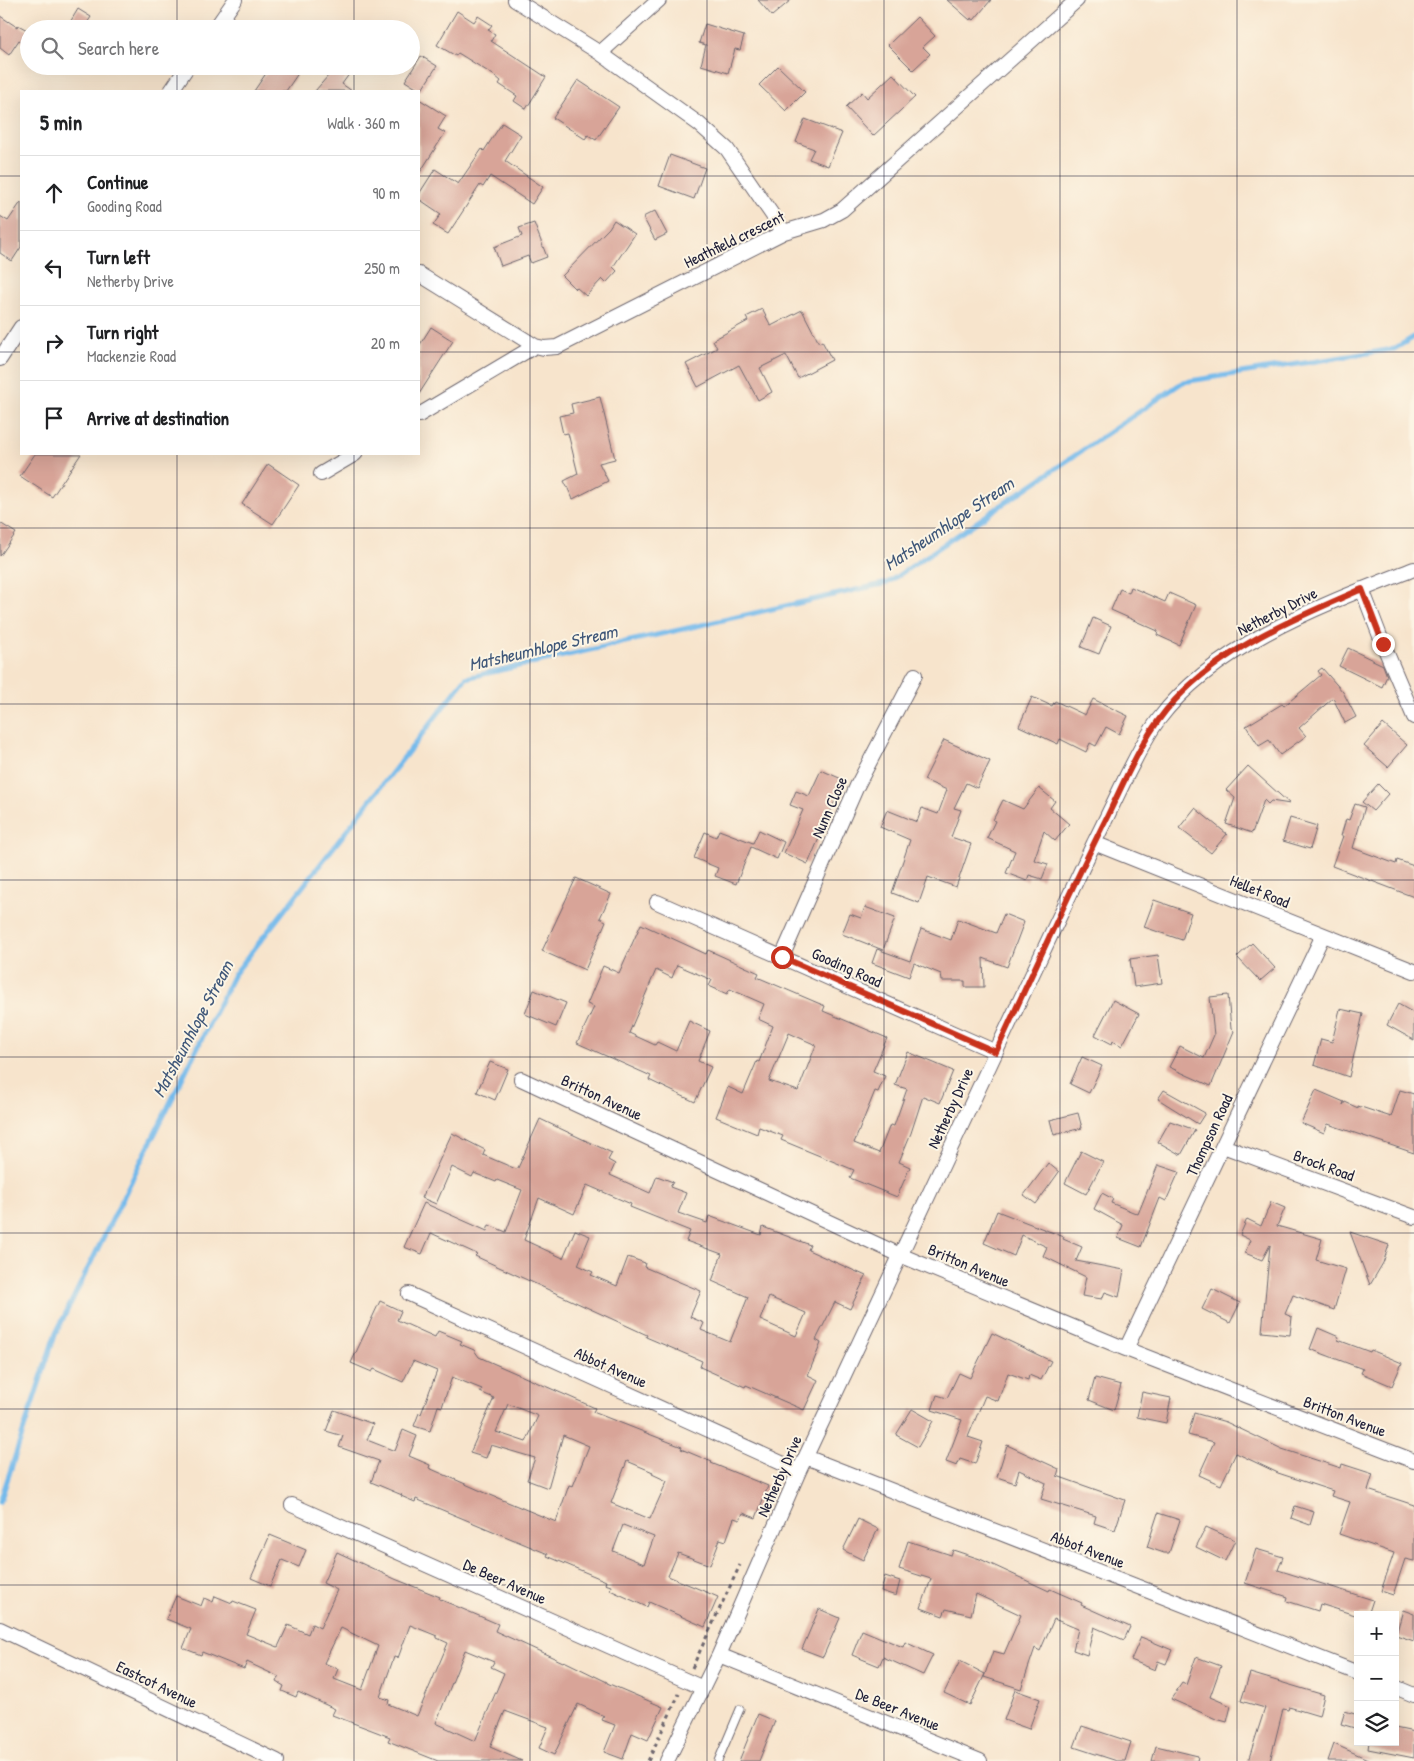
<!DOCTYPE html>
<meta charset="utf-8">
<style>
:root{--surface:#fff;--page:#f2f2f2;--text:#202124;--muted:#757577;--line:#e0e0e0}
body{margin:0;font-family:"Patrick Hand",sans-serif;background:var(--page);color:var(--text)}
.controls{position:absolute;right:15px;bottom:15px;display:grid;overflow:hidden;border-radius:0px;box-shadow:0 5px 20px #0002}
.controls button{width:45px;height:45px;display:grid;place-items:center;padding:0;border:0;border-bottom:1px solid var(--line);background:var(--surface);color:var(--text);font:25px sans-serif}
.stop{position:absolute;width:15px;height:15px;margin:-11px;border:4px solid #c8321e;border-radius:50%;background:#fff}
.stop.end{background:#c8321e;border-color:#fff;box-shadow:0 1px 5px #0008}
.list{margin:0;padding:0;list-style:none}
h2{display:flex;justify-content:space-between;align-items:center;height:65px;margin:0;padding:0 20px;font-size:21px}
h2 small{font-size:16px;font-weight:400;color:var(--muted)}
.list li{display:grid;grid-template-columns:32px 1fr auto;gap:15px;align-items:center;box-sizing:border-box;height:75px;padding:0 20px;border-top:1px solid var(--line)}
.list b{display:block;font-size:19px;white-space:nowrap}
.list p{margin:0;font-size:16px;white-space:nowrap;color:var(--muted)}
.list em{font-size:16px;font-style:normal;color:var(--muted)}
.icon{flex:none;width:28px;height:28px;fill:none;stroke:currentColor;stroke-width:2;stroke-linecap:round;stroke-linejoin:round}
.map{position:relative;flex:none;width:1414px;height:1761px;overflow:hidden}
.search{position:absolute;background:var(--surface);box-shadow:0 5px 20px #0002;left:20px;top:20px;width:400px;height:55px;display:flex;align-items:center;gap:12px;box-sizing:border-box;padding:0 18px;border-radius:28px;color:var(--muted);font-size:19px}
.panel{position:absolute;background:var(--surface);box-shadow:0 5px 20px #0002;left:20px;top:90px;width:400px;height:365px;border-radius:0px}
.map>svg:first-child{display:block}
</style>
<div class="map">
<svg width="1414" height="1761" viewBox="0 0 1414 1761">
<rect width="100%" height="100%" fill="#fcf5e5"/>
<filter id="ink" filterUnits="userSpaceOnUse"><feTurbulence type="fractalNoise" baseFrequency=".02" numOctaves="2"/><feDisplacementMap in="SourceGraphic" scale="10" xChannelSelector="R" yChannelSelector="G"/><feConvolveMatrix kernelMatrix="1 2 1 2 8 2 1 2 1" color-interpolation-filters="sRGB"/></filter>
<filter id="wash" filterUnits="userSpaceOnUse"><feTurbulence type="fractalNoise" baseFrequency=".0096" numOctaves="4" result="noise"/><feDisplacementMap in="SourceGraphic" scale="20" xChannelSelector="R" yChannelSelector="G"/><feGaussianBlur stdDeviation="1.12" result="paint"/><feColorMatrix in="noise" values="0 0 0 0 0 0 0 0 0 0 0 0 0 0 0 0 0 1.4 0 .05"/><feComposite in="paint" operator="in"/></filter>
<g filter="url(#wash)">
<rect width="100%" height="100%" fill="#f7e4cc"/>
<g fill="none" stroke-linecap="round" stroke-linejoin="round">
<path stroke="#75baeb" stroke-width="5" d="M0,1502L55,1335L233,976L466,678L887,583L1183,382L1394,349L1414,337"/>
</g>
<g id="blocks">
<path fill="#d8a498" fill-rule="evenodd" d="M758,0H791L772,16Z
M947,0H991L974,20L971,18L970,20Z
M78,9L91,17L83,29H66Z
M457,11L474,22L478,16L492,25L488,30L495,34L491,41L546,77L526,109L514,101L517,96L499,84L501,81L495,76L458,53L456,56L437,45Z
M0,16L17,27L18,25L29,31V46L19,40L9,55L0,48Z
M917,17L935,36L923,47L930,54L913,70L888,45Z
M705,24L744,36L740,50L735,49L728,73L701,65L706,45L699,43Z
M421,56L437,66L421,91L405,81Z
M271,66H303L286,91H254Z
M314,66H355L342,84L352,91H315L328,76Z
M778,66L805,92L786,111L759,85Z
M893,74L915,97L873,136L846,107L862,92L867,98Z
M578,80L619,107L596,140L588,135L585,139L553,118Z
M419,99L446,116L438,129L445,133L419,174Z
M805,119L842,133L828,166L809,159L814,149L796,142Z
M502,123L521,135L505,161L543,187L532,204L490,176L483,187L480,185L448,234L433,225L441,214L419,199V194L435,169L458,184L482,149L484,151Z
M670,155L705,168L694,199L659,186Z
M21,202V247L12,261L0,253V216L8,221Z
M655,211L667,234L655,240L643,217Z
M614,220L635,234L613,267L617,271L606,283L602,279L586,296L576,287L575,289L562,276L609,228Z
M534,223L547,257L531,263L528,256L501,266L494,247L522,236L519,228Z
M762,309L771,326L802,310L819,343L822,341L832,360L798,378L786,355L760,368L772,392L758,400L739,365L698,387L686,364L717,348L713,340L748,321L746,317Z
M431,327L453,341L419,394V346Z
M600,397L615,459L599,463L608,481L573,499L564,481L578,474L568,433L563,434L559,416L573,413L571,404Z
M35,454H81L52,497L20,476Z
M268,464L299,485L273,524L242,504Z
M0,523L16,533L0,556Z
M1131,587L1165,602L1169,593L1196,605L1179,645L1157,635L1158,631L1111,610L1120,589L1129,593Z
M1093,618L1111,626L1099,654L1081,647Z
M1348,648L1383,665L1387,676L1382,687L1339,666Z
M1322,668L1343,692L1356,717L1345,723L1333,698L1299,728L1306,736L1280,755L1269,740L1259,746L1246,726L1282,704L1284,706L1321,675L1318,671Z
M1032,697L1052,706L1055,701L1085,715L1093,699L1128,716L1119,734L1106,727L1096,746L1090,743L1086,752L1060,739L1058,744L1019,726Z
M1383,724L1407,745L1388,767L1364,746Z
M944,740L990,761L977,788L966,783L954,808L961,810L951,837L971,844L956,887L928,877L919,903L892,893L910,840L880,827L887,810L917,822L922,808L938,814L947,790L924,780Z
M1248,766L1290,804L1271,801L1268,804L1264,800L1252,833L1226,824L1235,798L1226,790Z
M821,770L844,780L808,864L784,853L803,810L790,805L796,791L809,796Z
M1378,784L1388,794L1373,811L1362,802Z
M1039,788L1055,801L1050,808L1069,824L1055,841L1044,831L1034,860L1048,864L1042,879L1029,875L1027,881L1006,873L1015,851L987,838L995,821L993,820L1003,800L1023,809Z
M1355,804L1365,807L1353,848L1396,864L1397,860L1414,866V897L1332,866L1343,836H1341L1346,819L1349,820Z
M1195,808L1227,834L1211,853L1179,828Z
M1290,818L1317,826L1310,849L1283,841Z
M719,830L753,843L759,830L784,842L777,859L751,847L736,884L715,876L718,868L694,858L705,832L716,837Z
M576,878L611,894L600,918L606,921L585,970L542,951Z
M1154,900L1191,913L1182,940L1144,927Z
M865,907L895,918L883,950L842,934L850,914L861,918Z
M1004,914L1024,922L1007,967L983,958L984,987H965V981H942L941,974L914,963L909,977L872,963L877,949L910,961L921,929L951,940L958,919L996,933Z
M641,924L706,954L708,950L759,973L757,977L825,1006L823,1011L887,1038L873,1071L885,1076L878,1092L875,1091L854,1143L879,1153L890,1125L894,1126L907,1089L895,1085L908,1052L953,1071L940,1103L923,1096L911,1133L899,1162L910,1167L897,1197L850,1178L854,1170L781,1140L783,1136L759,1127L757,1134L716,1117L728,1087L743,1094L757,1061L759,1062L773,1026L758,1019L764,1004L730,989L727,994L709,986L712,980L677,965L672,978L656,970L629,1033L655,1045L657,1042L676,1051L689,1021L710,1031L698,1061L711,1067L695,1102L649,1080L651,1076L577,1043L594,1007L587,1004L603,966L619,973ZM789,1033L816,1045L798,1091L769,1081Z
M1252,943L1275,968L1260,981L1237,957Z
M1158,955L1162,983L1134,987L1130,959Z
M534,990L566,1003L556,1027L525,1014Z
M1228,995L1231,1029L1234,1031L1211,1086L1169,1067L1180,1046L1204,1058L1214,1035L1210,997Z
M1113,1000L1139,1014L1122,1046L1113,1041L1112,1044L1095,1035Z
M1398,1004L1414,1013V1040L1387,1025Z
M1340,1009L1363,1014L1349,1077L1314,1065L1321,1039L1332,1042Z
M1082,1057L1102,1066L1089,1093L1070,1084Z
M490,1062L508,1069L495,1100L477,1092Z
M1164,1090L1205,1113L1198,1124L1158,1099Z
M1316,1090L1344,1102L1343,1105L1345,1102L1358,1108V1106L1391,1117L1400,1090L1414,1094V1153L1328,1124L1324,1133L1301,1123Z
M1078,1113L1082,1128L1054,1135L1050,1120Z
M540,1119L612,1153L608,1160L615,1164L610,1175L650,1193L657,1176L673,1182L670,1187L686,1193L678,1213L707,1223L709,1216L761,1235L763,1227L810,1245L808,1250L866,1276L850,1309L835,1302L816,1340L821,1343L808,1375L818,1380L804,1410L746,1385L745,1387L700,1367L702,1361L646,1337L647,1335L475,1256L477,1254L431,1233L422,1254L404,1247L424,1203L487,1231L489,1225L506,1232L522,1190L497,1180L496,1182L474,1173L472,1177L452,1167L436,1204L422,1198L452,1133L485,1150L483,1155L516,1169L518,1168ZM587,1185L631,1204L630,1207L690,1231L686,1241L722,1254L712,1281L748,1297L730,1342L701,1330L704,1323L690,1317L701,1291L644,1267L645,1263L628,1257L617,1286L591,1275L593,1272L578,1265L590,1236L575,1230L563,1258L524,1240L539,1198L574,1214ZM769,1297L806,1313L796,1336L760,1320Z
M1170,1121L1195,1130L1181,1155L1158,1142Z
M1081,1151L1103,1162L1086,1194L1065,1183Z
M1048,1163L1059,1172L1036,1204L1024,1195Z
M1158,1165L1179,1172L1166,1201L1160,1198L1141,1247L1118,1238L1123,1225L1094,1209L1102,1193L1113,1199L1111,1203L1138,1214Z
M1271,1202L1285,1208L1277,1226L1322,1239L1316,1260L1346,1269L1334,1310L1293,1295L1285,1314L1292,1317L1290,1335L1262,1332L1270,1245L1262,1260L1245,1253L1250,1240L1240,1235L1247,1219L1261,1226Z
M997,1211L1064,1237L1063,1239L1082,1247L1076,1261L1124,1270L1119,1297L1105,1292L1102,1299L1082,1296L1086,1277L1043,1256L1047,1247L1022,1235L1014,1256L984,1243Z
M1350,1232L1389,1245L1383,1263L1370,1285Z
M1212,1289L1240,1303L1230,1323L1202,1309Z
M380,1301L401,1311L397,1320L435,1337L438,1331L462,1341L460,1344L474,1350L479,1357L595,1408L593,1412L682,1447L681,1449L712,1462L711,1463L768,1486L756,1518L743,1513L740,1520L734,1518L726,1541L720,1539L710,1565L678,1553L668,1576L718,1597L705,1627L649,1602L647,1607L610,1590L611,1586L605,1584L606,1581L547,1556L548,1554L416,1499L415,1502L401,1496L402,1495L371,1482L379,1461L339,1447L343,1436L326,1431L334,1410L373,1424L367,1440L395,1451L403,1430L417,1436L409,1456L430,1465L429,1468L488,1494L556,1522L569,1485L573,1486L589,1446L563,1435L548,1488L527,1480L535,1458L491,1445L486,1458L470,1453L494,1398L480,1392L482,1389L452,1377L442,1407L438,1406L430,1431L414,1426L419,1413L421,1414L437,1371L413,1361L403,1382L374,1369L372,1372L351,1363ZM508,1404L538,1416L526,1442L496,1432ZM627,1461L653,1472L652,1474L667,1481L650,1519L611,1503ZM623,1525L654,1537L644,1564L613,1551Z
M1318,1328L1339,1337L1338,1340L1370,1352L1371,1350L1402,1363L1392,1386L1361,1373L1363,1369L1310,1349Z
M992,1333L1051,1361L1041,1380L1029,1375L1028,1380L1008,1373L998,1401L985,1396L968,1437L983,1442L975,1464L960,1459L957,1466L946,1462L962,1420L932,1410L937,1395L947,1398L959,1373L970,1378Z
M1095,1378L1121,1385L1114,1410L1089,1400Z
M1142,1392L1171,1398L1166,1423L1137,1417Z
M912,1409L933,1421L918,1447L896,1435Z
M1194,1413L1226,1422L1282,1449L1341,1468L1342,1464L1373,1474L1368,1490L1414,1505V1561L1405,1559L1393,1595L1381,1591L1394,1553L1339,1534L1350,1502L1331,1496L1333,1491L1278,1473L1236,1453L1221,1485L1199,1475L1214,1442L1188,1435Z
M1007,1445L1059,1469L1057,1476L1125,1500L1115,1530L1094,1523L1096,1516L1041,1499L1046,1483L1019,1470L1015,1483L997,1477Z
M1295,1506L1314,1512L1310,1525L1291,1518Z
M1158,1513L1180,1520L1169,1553H1164L1147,1547Z
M858,1519L878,1529L863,1560L843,1550Z
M1206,1527L1235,1540L1225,1561L1196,1547Z
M270,1535L306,1550L299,1567L282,1560L270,1586L251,1578Z
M908,1541L951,1555L953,1550L980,1559L1049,1591L1050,1589L1082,1603L1081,1605L1130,1627L1124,1640L1094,1627L1087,1655L1073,1650L1078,1629L1054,1619L1040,1651L1035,1648L1021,1689L984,1677L993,1651L1004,1654L1021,1615L976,1594L971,1615L946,1609L943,1616L921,1608L931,1579L899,1569Z
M1256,1549L1283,1557L1278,1570L1373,1600L1368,1615H1355L1320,1604L1318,1611L1287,1601L1288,1597L1245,1583Z
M337,1552L395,1579L440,1597L439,1599L498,1624L495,1631L563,1662L564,1661L607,1682V1683L663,1707L648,1740L632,1733L623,1759L604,1752L615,1725L602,1720L604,1716L578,1704L554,1755L539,1748L548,1727L505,1711L490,1747L522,1761H438L388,1741L390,1737L332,1715L335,1709L298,1692L296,1697L282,1691L284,1686L277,1682L279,1677L247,1662L244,1669L202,1652L201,1655L183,1648L191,1629L166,1619L176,1596L201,1606L204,1598L213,1602L215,1596L232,1603L233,1601L256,1610L246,1634L278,1647L288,1625L308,1634L312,1624L320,1628L337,1590L323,1583ZM410,1625L437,1636V1638L448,1643L417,1716L388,1704L389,1700L380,1697L394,1657L398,1658ZM341,1628L378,1646L362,1690L334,1679L338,1669L324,1663ZM465,1650L494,1662L491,1667L504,1673L475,1741L436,1723Z
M885,1576L900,1581L896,1596L881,1591Z
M819,1609L840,1618L823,1657L802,1649Z
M1403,1610L1414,1614V1641L1396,1635Z
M862,1630L903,1647L905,1642L933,1655L923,1675L883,1657L879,1666L852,1655Z
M1141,1637L1172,1650L1166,1664L1158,1661L1155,1670L1131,1660Z
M1196,1657L1221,1666L1210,1697L1231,1706L1227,1722L1216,1719L1171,1699L1182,1683L1186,1685Z
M960,1661L985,1674L970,1705L944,1693Z
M1250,1673L1324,1695L1319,1716L1289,1707L1288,1710L1283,1709L1270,1761H1248L1265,1708L1241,1701Z
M1015,1690L1040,1699L1029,1729L1004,1720Z
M1345,1711L1358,1715V1729L1341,1724Z
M758,1714L775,1721L759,1761H739Z
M1082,1726L1131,1742L1125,1761H1117L1074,1747Z
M1395,1728L1414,1732V1758L1368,1749L1369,1742H1395Z
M1334,1744L1372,1761H1328Z
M1156,1746L1198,1756L1197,1761H1152Z"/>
</g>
</g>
<g filter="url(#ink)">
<use href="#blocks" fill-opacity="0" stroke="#6d666e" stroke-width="1"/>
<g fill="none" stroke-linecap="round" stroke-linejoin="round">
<defs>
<path id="service" d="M718,1761L740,1709"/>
<path id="minor" d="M515,0L600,53L699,124L727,149L784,232
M215,29L235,0
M600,53L659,0
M171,91L188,66
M419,274L535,346L544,348L557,347L784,232L824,220L842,210L1077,0
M0,359L21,327
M419,415L535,346
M321,474L355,454
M1362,589L1383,644L1414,717
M1094,843L1414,971
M657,902L996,1052
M782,957L857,786L915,675
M521,1079L900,1255L1126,1349L1414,1461
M1223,1146L1414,1217
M409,1294L799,1471
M1126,1349L1323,935
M806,1457L1358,1673
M292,1505L703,1688
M0,1629L277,1761
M719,1655L980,1761
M1395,1687L1414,1695
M667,1761L719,1655L799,1471L1094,843C1105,821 1116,798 1127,775C1137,756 1146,736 1159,719C1216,643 1328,603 1414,569"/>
</defs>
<use href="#service" stroke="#6d666e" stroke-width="9"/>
<use href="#minor" stroke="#6d666e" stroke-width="16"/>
<path stroke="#6d666e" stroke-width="3" stroke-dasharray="4 4" stroke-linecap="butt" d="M692,1668L740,1565
M648,1761L679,1694"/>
<use href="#service" stroke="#fff" stroke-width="7"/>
<use href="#minor" stroke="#fff" stroke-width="14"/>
</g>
</g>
<g fill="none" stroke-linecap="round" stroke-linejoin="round" filter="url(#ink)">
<path stroke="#c8321e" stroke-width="6" d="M782,957L996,1052C1032,974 1068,895 1107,817C1127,776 1144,733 1175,700C1225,646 1296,618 1362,589L1383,644"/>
</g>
<path fill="none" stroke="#22223b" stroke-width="1" stroke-opacity="0.55" d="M177,0V29M354,0V29M530,0V1761M707,0V1761M884,0V1761M1060,0V1761M1237,0V1761M177,66V91M354,66V91M0,176H21M419,176H1414M0,352H21M419,352H1414M177,454V1761M354,454V1761M0,528H1414M0,704H1414M0,880H1414M0,1057H1414M0,1233H1414M0,1409H1414M0,1585H1414"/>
<g text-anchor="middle" stroke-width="4" stroke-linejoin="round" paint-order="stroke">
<g font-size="16" fill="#22223b" stroke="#fcf5e5">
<text transform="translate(734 239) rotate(-26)" y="6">Heathfield crescent</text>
<text transform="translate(1277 611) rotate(-27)" y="6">Netherby Drive</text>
<text transform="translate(829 807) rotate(-66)" y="6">Nunn Close</text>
<text transform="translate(1260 891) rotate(22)" y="6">Hellet Road</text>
<text transform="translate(847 967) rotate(24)" y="6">Gooding Road</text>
<text transform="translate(602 1097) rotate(25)" y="6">Britton Avenue</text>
<text transform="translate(950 1108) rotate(-65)" y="6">Netherby Drive</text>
<text transform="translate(1209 1135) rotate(-65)" y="6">Thompson Road</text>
<text transform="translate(1324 1165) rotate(20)" y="6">Brock Road</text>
<text transform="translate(969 1265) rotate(23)" y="6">Britton Avenue</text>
<text transform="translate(611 1367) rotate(24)" y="6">Abbot Avenue</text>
<text transform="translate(1345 1416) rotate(21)" y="6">Britton Avenue</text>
<text transform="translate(779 1476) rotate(-66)" y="6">Netherby Drive</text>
<text transform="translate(1088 1549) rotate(21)" y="6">Abbot Avenue</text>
<text transform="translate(505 1581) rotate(24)" y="6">De Beer Avenue</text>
<text transform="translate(157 1684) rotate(26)" y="6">Eastcot Avenue</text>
<text transform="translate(898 1709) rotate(22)" y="6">De Beer Avenue</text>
</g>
<g font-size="18" font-style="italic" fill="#3f5779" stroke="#fcf5e5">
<text transform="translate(949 524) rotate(-34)" y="6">Matsheumhlope Stream</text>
<text transform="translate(543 648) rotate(-13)" y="6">Matsheumhlope Stream</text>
<text transform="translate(193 1029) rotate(-62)" y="6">Matsheumhlope Stream</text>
</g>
</g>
</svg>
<div class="controls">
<button>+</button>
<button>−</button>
<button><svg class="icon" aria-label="layers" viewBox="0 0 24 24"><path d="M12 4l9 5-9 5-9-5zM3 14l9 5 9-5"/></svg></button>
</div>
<div class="stop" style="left:782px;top:957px"></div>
<div class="stop end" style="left:1383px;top:644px"></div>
<div class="search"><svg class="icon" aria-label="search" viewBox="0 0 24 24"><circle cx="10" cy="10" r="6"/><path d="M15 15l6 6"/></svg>Search here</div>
<section class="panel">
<h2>5 min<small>Walk · 360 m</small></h2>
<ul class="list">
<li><svg class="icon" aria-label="ahead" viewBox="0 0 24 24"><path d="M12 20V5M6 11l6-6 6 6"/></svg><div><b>Continue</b><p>Gooding Road</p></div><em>90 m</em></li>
<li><svg class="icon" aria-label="left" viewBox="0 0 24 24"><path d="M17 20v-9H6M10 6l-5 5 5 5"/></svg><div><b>Turn left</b><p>Netherby Drive</p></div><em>250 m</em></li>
<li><svg class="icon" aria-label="right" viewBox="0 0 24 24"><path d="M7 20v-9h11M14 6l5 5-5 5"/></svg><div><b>Turn right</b><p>Mackenzie Road</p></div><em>20 m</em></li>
<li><svg class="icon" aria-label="arrive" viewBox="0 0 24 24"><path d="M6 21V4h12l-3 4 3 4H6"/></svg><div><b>Arrive at destination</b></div></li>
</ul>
</section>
</div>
